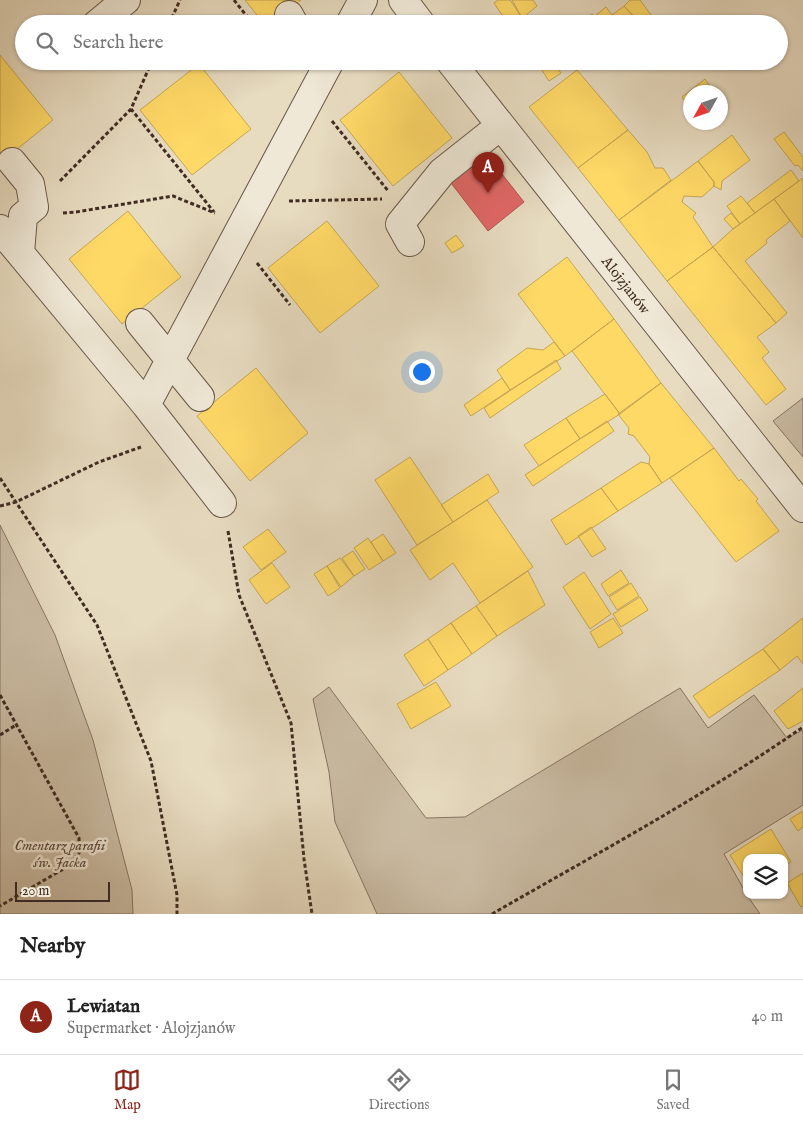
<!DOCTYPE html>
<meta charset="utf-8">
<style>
:root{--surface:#fff;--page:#f6f6f6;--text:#222;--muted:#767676;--line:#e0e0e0;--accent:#8f2418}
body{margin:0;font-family:"IM FELL English",serif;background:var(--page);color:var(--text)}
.controls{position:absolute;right:15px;bottom:15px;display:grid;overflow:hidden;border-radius:10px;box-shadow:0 1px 4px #0004}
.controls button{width:45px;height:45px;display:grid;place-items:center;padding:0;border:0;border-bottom:1px solid var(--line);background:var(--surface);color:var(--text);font:25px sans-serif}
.compass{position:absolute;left:683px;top:85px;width:45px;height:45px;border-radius:50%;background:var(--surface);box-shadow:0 1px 4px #0004;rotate:230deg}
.scale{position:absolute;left:15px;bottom:12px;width:95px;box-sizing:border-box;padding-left:5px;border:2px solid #402c23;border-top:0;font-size:14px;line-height:18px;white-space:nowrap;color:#402c23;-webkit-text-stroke:4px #efe8d6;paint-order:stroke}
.you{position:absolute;left:421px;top:371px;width:18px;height:18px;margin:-12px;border:4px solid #fff;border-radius:50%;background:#1a73e8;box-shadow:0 0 0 8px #1a73e833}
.badge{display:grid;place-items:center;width:32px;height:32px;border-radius:50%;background:var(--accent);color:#fff;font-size:16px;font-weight:700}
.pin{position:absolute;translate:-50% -41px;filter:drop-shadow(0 1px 2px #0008)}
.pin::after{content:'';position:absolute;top:26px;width:18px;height:15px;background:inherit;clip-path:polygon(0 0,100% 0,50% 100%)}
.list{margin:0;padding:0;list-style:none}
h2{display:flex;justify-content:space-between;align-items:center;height:65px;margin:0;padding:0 20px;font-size:21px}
h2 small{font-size:16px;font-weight:400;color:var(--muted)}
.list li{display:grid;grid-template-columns:32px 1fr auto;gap:15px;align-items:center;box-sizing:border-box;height:75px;padding:0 20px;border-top:1px solid var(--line)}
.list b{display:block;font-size:19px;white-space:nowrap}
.list p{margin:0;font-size:16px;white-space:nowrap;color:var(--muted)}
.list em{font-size:16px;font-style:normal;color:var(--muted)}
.icon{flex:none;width:28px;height:28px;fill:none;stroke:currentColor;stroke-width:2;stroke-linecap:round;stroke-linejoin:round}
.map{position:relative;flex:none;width:803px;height:914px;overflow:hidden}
.search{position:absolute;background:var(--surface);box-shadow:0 1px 4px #0004;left:15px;right:15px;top:15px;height:55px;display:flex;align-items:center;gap:12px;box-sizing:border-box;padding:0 18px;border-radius:28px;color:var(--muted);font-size:19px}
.sheet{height:140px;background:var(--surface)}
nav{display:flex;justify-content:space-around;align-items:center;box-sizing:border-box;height:70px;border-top:1px solid var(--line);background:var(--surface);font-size:14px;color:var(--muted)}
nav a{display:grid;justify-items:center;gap:2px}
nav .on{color:var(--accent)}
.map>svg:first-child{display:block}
</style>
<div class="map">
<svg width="803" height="914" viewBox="0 0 803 914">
<rect width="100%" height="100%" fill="#e7dbc0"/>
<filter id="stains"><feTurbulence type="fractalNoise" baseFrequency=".004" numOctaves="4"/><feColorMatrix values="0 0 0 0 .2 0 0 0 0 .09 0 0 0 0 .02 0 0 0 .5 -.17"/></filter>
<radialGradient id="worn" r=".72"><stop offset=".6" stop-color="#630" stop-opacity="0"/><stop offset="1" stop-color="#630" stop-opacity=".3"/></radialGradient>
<path fill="#cbbda5" stroke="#867464" d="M803,398V457L773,421Z
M0,525L55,635L93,740L132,890L133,914H0Z
M329,687L426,818L465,817L680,688L708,728L754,695L787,738L803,730V805L724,854L747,895L760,914H377L335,822L329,772L313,699Z"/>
<path fill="#ffd966" stroke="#c6a552" d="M245,0H301L271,24H264Z
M498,0H510L521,16L508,24L494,3Z
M512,0H533L537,6L524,17L521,16Z
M630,0H640L651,15L640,23L624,6Z
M624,6L640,23L619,24L612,15Z
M606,7L612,15L619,24H601L595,16Z
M592,14L600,24H581L580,22Z
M0,55L53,120L0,163Z
M536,61H552L561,73L549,81Z
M558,61H576V62L565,70Z
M199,64L251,129L192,175L140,110Z
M577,70L628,130L578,168L529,107Z
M399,72L452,138L393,186L340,120Z
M705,79L711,88L705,92H690V103L688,105L682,97Z
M628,130L647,152L655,168H663L671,180L619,220L578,168Z
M784,132L803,157V171L798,165L795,166L774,139Z
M732,135L750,160L722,181L721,190L714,186V182L698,161Z
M698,161L714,182V186L702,197L684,196L682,202L696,213L693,217L713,247L667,281L619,220Z
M791,170L799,181L755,213L747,203Z
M803,178V238L774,199Z
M741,196L755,213L740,224L727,206Z
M774,199L790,221L766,240L767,243L745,261L787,313L776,323L713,247L733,229Z
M128,211L181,277L122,324L69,259Z
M731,213L740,224L733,229L724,219Z
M327,221L379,286L320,333L268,268Z
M456,235L464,246L452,253L445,243Z
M713,247L776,323L757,337L769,352L762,358L786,389L766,405L667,281Z
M567,257L614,319L565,356L518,294Z
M614,319L661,383L620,414L572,351Z
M554,342L565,356L510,390L497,370L527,348L543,350Z
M556,360L561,369L490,418L484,408Z
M256,368L308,433L250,481L197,416Z
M502,378L510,390L471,416L464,405Z
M661,383L714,448L662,483L649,464L650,457L634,436L628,434L629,428L618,414Z
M605,394L620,414L580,439L566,418Z
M566,418L580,439L539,466L524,445Z
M607,421L614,431L533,486L525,475Z
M714,448L739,481L741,479L758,499L756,501L779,531L736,562L670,478Z
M410,457L453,522L417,545L375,480Z
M641,462L649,464L662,483L618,511L601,488Z
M488,474L499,492L453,522L441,505Z
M601,488L618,511L566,545L551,520Z
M487,500L533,567L480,603L453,563L430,580L410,550Z
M591,527L606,549L592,557L578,536Z
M268,529L286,552L261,570L243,547Z
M383,534L396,553L383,561L371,542Z
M368,538L383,561L369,570L354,548Z
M353,551L365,569L354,576L342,558Z
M340,558L354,576L341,587L327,566Z
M272,563L290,587L266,604L249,580Z
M327,566L340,588L328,596L314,574Z
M621,570L629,583L608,596L601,584Z
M528,571L545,605L497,636L476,606Z
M584,572L611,614L590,629L563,587Z
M631,583L639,596L617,610L609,597Z
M640,597L648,610L621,627L613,614Z
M476,606L497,636L472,654L451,623Z
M613,618L623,633L599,648L590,632Z
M803,618V664L797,656L780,670L763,649Z
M451,623L472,654L448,670L428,639Z
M428,639L448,670L424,686L404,655Z
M763,649L780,670L709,718L693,696Z
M436,682L451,706L411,729L397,704Z
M803,688V721L788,729L774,711Z
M803,811V827L798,831L790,819Z
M771,829L791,862L784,866V858H747V882L730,855Z
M803,873V906L801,907L787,883Z"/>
<path fill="#e06666" stroke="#b05552" d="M487,155L524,202L488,231L451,183Z"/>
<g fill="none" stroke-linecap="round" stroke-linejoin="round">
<defs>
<path id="minor" d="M403,0L421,24
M289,15L294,24
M97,24L126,0
M350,24L363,0
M450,61L803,508
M12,162L30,184L34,207L23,216L20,253
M0,229L146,405
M410,242L400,224L442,172L500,126
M140,323L200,397
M222,503L146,405L330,61"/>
</defs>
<use href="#minor" stroke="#6a584a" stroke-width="30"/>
<path stroke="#402c23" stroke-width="3" stroke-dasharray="4 2.5" stroke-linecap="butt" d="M234,0L253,24
M169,24L180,0
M152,61L131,109L214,212
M284,61L291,70
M332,121L389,192
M60,181L131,109
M289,201L382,199
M63,213L76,212L173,196L215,213
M257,263L290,305
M0,478L97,625L151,761L177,895V914
M0,506L16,502L99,462L141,447
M228,531L239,595L291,723L304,859L312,914
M0,695L79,838V853L70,865L0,906
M0,735L16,725
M492,914C596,854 704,796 803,727"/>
<use href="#minor" stroke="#efe8d6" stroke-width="28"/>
</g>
<g text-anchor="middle" stroke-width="5" stroke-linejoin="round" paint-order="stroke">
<g font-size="15" fill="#402c23" stroke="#efe8d6">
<text transform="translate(626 285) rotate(52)" y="5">Alojzjanów</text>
</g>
<g font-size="15" font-style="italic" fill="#5c493d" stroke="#efe8d6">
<text x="60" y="850">Cmentarz parafii<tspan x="60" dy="17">św. Jacka</tspan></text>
</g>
</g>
<rect width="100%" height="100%" filter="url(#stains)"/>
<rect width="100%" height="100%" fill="url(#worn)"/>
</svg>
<div class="controls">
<button><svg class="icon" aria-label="layers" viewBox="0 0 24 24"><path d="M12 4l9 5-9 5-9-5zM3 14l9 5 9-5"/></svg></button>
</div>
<svg class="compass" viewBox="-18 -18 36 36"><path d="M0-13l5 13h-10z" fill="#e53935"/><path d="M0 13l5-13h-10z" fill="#767676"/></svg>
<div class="scale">20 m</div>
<div class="you"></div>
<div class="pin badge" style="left:488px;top:193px">A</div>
<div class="search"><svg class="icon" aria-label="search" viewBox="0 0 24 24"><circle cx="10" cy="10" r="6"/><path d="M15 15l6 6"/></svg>Search here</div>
</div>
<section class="sheet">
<h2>Nearby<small></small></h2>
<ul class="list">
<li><span class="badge">A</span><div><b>Lewiatan</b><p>Supermarket · Alojzjanów</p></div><em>40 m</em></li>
</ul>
</section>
<nav>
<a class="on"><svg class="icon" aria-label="map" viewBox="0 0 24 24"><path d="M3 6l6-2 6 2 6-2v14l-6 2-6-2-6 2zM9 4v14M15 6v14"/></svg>Map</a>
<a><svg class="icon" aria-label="directions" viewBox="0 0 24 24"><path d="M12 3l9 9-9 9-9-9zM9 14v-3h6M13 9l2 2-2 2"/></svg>Directions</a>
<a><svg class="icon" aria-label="saved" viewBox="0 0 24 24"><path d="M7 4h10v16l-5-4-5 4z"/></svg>Saved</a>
</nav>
